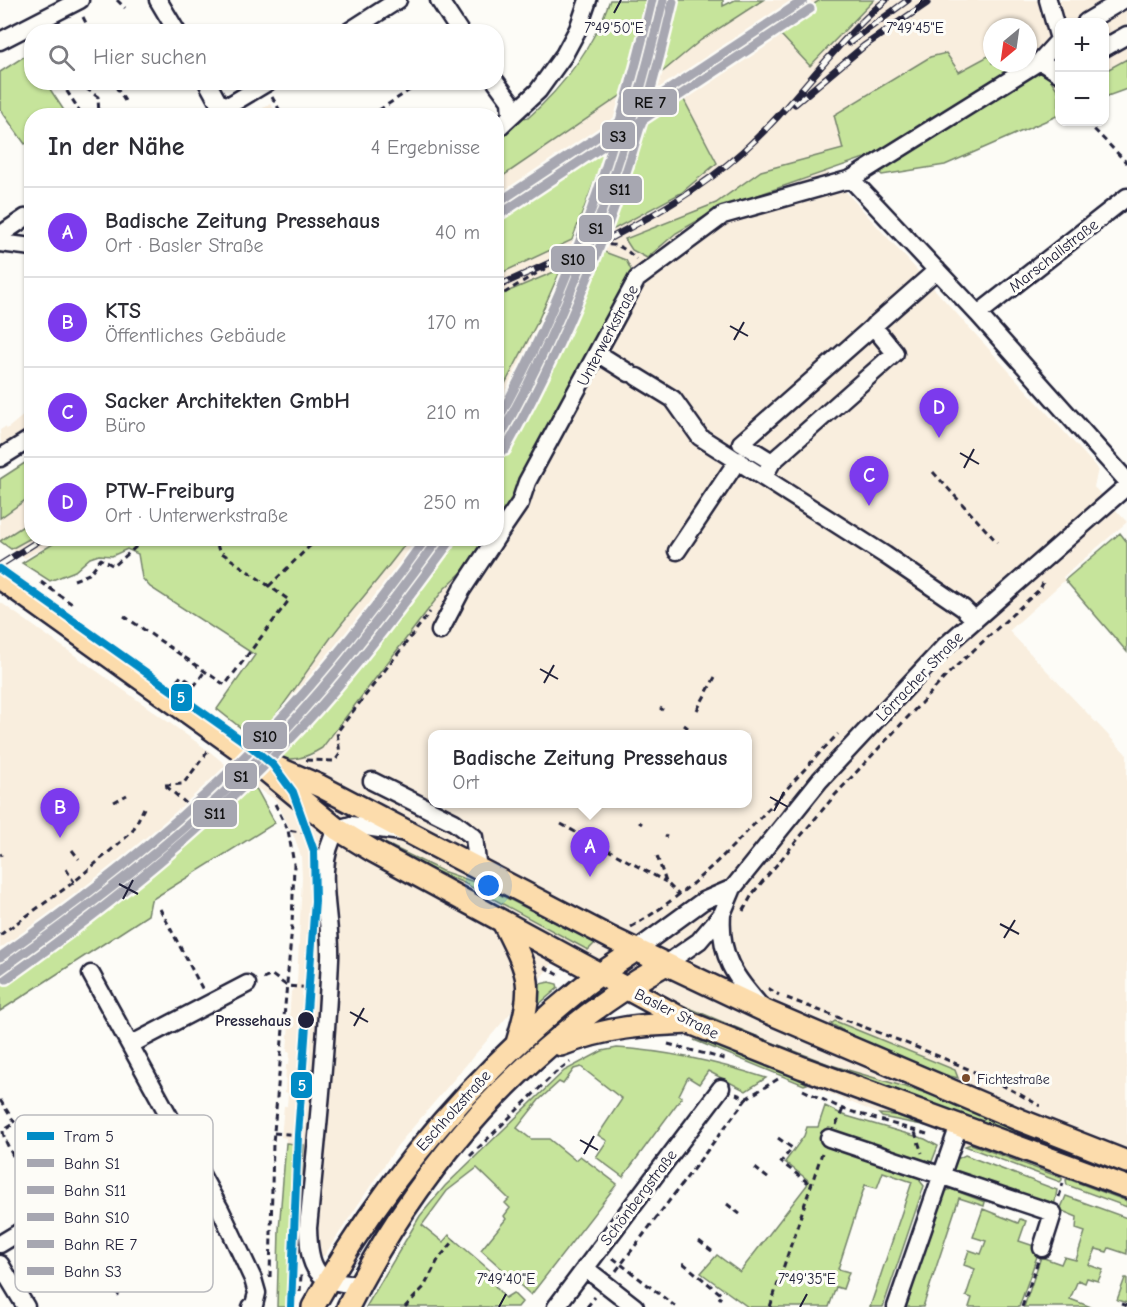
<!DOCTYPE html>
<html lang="de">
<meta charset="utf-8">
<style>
:root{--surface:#fff;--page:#f7f7f7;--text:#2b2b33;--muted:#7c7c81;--line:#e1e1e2;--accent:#7c3aed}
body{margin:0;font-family:"Comic Neue",sans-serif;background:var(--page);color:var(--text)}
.controls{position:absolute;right:18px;top:18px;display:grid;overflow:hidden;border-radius:12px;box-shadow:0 2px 4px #0004}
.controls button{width:54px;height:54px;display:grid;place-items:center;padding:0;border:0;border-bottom:2px solid var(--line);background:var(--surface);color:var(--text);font:30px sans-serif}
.compass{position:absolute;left:983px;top:18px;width:54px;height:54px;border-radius:50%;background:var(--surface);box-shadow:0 2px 4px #0004;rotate:209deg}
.you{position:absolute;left:489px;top:886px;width:21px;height:21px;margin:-15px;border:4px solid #fff;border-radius:50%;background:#1a73e8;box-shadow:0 0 0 9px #1a73e833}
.badge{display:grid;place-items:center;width:39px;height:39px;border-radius:50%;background:var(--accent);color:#fff;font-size:20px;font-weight:700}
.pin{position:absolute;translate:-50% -50px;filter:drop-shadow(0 2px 3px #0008)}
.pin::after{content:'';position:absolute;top:32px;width:21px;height:18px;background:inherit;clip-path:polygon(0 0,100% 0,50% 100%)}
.popup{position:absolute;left:428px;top:730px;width:324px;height:78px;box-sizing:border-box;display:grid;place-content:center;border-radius:12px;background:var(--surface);filter:drop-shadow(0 2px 4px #0005);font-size:20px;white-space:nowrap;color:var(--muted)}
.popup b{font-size:22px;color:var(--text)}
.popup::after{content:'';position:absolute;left:50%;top:100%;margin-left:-12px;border:12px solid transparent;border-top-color:var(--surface)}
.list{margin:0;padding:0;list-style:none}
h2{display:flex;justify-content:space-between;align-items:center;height:78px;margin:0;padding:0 24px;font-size:26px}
h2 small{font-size:20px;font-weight:400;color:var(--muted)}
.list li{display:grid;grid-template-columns:39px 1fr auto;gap:18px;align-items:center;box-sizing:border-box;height:90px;padding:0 24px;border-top:2px solid var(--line)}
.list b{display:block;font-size:22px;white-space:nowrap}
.list p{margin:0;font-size:20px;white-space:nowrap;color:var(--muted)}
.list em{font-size:20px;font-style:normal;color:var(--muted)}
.icon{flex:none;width:33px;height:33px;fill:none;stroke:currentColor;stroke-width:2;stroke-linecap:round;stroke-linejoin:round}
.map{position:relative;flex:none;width:1127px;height:1307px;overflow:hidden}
.search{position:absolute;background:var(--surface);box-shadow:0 2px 4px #0004;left:24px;top:24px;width:480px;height:66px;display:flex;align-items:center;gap:15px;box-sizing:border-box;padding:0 21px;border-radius:24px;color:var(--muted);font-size:22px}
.panel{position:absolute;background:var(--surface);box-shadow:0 2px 4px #0004;left:24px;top:108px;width:480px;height:438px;border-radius:24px}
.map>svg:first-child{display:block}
</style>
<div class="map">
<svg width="1127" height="1307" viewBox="0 0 1127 1307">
<rect width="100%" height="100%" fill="#fdfcf7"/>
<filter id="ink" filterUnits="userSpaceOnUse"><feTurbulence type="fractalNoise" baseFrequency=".0167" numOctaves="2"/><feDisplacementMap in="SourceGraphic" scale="12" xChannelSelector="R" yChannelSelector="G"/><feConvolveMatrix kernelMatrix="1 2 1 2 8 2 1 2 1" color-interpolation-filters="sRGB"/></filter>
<g filter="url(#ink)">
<path fill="#f9eede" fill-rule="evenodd" d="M646,0H673L655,77L701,40L763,0H820L666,101L668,104L645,120L607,228L648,213L681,193L717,163L681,96L781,35L833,42L874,0H1127V59L1105,71L1104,22H1060L1059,92L1028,47V27H992V54L959,73L946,53L930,57L834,115L844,149L761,171L716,203L625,239L647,258L676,233L718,209L827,171L1098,469L1094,487L1127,522L1063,577L1065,580L1009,631L1127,755V1201L966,1145L910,1116L879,1114L706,1042L694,1040L651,1013L553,963L397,1146L324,1256L297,1257L296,1307H277L279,1230L286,1138L281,1137L284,1106H287L288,1093L285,1092L286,1065H289L290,1052H287L291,992L297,983L302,878L301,856L295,839L276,800L246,781L159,862L97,911L0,978V602L209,751L246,781L272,753L256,740L282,710L303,674L409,539H445L373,637L272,753L281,759H293L309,757L322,748L444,589L462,572L484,539L496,538L497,520L523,481L599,250L536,388L497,457V399L537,323L560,270L497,296V275L572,240L611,136L497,215V180L623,94ZM432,734H748V804H432Z
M270,103L278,115H254Z
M31,409V427L1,447L0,430L5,427L7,429Z
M31,496V521L0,541V518Z
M31,538H32L61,539L25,558L11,549Z"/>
<path fill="#c6e49b" stroke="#74836b" stroke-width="1.5" d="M610,0H646L623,94L497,180V136L521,117L528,118C564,86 594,45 610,0Z
M673,0H723V6L735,0H763L701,40L655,78Z
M820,0H874L810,66L781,35L682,96L717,163L681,193L605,234L645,120L667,104L666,101Z
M1028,47L1059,92V115L945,165L882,175L864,158L718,209L676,233L647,258L632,250L625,239L716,203L761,171L843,149L834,115L930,57L946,53L959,72L992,54V63H1028Z
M28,54L31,60L32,82L46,83L67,115L32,116L31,140L25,144L0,109V72Z
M1127,59V89L1105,97V71Z
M612,135L572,240L497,275V215Z
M599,250L626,260L633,274L523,481L497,520L496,457L536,388Z
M561,269L537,323L497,399V296Z
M31,459V496L0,518V479Z
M31,521V538L11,549L0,541Z
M1120,533L1127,542V652L1065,580Z
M61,539V538L409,539C386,571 359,601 335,632C308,668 285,706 256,740L217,709L255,655L150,587L142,578L138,554L127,549L112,556L99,555L90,558L75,571L50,581L22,563Z
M445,539H484L462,572L444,589L322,748C306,758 289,764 272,753L373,637Z
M246,781L257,790L275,823L151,900L148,915L0,1011V978C87,917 172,857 246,781Z
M364,833L442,871L477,883L595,943L588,950L464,883L407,859L362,835Z
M549,982L557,984L558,988L538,1005L540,984Z
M586,999L589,1001C532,1043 478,1093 435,1150C405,1189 380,1234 354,1276L351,1274C384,1221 415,1162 457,1115C496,1073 541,1034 586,999Z
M670,1000L771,1042L831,1065L936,1096L1127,1172V1179L729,1031L669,1003Z
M835,1021L955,1070L958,1078L909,1066L831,1024Z
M694,1040C729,1047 778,1064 807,1084L804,1085Z
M617,1048C669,1051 717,1062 766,1078L746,1091L708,1071L699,1084L688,1077L679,1095L682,1097L623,1177L596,1157L607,1141L598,1135L622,1099L581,1067L574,1069L563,1084L559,1082L539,1100L517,1128L531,1139H549L575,1160L580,1156L617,1184L531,1295L481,1250L506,1219L504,1216L510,1208L505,1203L509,1199L477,1168L447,1191L422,1225L443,1242L449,1235L500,1279L495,1286L505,1298L513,1293L522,1302L518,1307H366L420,1216L445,1186L564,1071L602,1051Z
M825,1106L843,1115L925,1139L938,1146L931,1164L920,1181L924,1186L883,1307H870L912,1182L883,1172L877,1188L865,1185L838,1269L849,1272L843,1289L836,1287L829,1307H748L701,1273L717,1255L740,1272L807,1185L808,1180L785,1162L804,1136L807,1127H818Z
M879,1114L910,1116L937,1128L882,1117Z
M286,1143L304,1145L296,1296L290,1307H277L279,1230Z
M971,1144L1062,1178V1180L1060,1182L965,1146Z
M965,1155L1057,1190L1054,1207L950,1175L955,1160Z
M1068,1179L1127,1201V1207L1067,1185L1066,1180Z
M951,1189L985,1202L984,1206L959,1198L923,1307H905L944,1192Z
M1066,1196L1127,1218V1254L1109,1248L1107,1252L1096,1249L1089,1265L1103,1270L1098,1281L1087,1278L1085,1283L1078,1280L1070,1299L1091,1307H1024L1041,1257L1061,1264L1064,1257L1076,1260L1085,1232L1076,1229L1077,1217L1060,1210Z
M983,1209L1018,1223L1020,1219L1026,1221L1019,1241L1040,1248L1019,1307H969L972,1298L966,1296L975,1269L964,1265L969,1250L981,1254L986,1241L973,1237Z
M1125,1278H1127V1303L1117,1300Z"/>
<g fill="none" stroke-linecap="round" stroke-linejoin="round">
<path stroke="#d1d0d1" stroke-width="21" stroke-dasharray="21 10" stroke-linecap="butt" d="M239,749L263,768"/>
<defs>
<path id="minor" d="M158,0L177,32
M439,0L460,32
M1048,0L1059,39
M1086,22L1123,0
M348,32L398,0
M0,41L80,0
M1104,48L1127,35
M1040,61L1060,74
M207,82L218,102L228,106L268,82
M496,82L510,101L511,115
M496,130L538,91L564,55L578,29L588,0
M851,179L978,314L1127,481
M0,235L25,218L32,217
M0,243L32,247
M978,314L1127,197
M597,353L629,373
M637,377L673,399L700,437L885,555L963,608L975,620
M0,458L32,438
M772,462L741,443L937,270
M767,471L772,462L895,353L873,326
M496,538L520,503L527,482L637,279L723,215L851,179L1040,61L1060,39
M677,551L738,460
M440,631L461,591L496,538
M372,781L454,822L474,837L478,870
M722,914C719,958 735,976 762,1008
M636,950L703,901L733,888
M666,964L699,941L722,914L733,888L820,780L945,646L1127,486
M91,974L220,1209L253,1279L257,1293L254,1305L251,1307
M130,1045L247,984
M829,1138L1053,1213L1042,1248
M0,1244L111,1177
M0,1264L26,1307
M585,1268L635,1307
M360,1284C315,1285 309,1268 308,1228C317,1139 326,1049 330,959C332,915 313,869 337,829L351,825L401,832
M556,1307L721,1088
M896,1307L959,1125"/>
<path id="major" d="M0,578L239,749
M268,764L320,786L611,938L765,1011L1020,1120L1127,1162
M263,768L337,829L373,851L690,1023L803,1068L1127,1187
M503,922C530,976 535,983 517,1043
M561,1045C607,1027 642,1025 690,1023
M313,1307C382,1184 470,1078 580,989C597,975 617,963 636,950
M348,1307C419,1165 527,1042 666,964"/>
</defs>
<use href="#minor" stroke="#22223b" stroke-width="21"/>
<use href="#major" stroke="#22223b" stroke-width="26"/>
<path stroke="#22223b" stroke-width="3" stroke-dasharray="6 4.5" stroke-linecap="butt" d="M117,0L125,8
M83,17L89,29
M61,82L83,116
M77,82L98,97L99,116
M116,87L127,104
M272,97L283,116
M370,116L422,82
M1087,122L1127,163
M496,299C518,283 586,242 612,245C621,245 630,253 636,259
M933,472L997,542
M74,580L89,574L101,559L114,566L146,538
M41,582L75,606
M269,586L318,538
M124,616L225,685L289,600L219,551L215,538
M177,681L181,676L195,685L205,671
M660,708L663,710
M697,710L715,677
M684,725L688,728
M306,760L335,761L340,754L337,732L430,612
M165,785L183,784L209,750
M166,786L188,805
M114,802L127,795
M275,804L288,830L312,834
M639,822L642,824
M561,824L666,882
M665,836L667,837
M72,850L79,859
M596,853L600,846
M0,855L2,854
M657,856L666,882L679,895
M66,869L74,882
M160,909L203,990
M743,911L753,893L835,795L950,672L1040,589L1043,583
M631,927C715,879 772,801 838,734
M0,935L74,882L132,832L144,808
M544,967L559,975
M263,979L272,975L287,986L312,988
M768,988L779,995
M787,998C869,1030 965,1061 1040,1106
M668,1044L728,1060
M803,1090L843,1109L927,1134
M736,1094L747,1098L778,1079
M0,1100L15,1123L3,1131C3,1144 33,1188 40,1203
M836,1125L843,1109
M915,1132L922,1153
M274,1133L302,1135
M778,1138L792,1148L781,1162L811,1185
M470,1156L555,1073L570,1062
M103,1164L96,1153L151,1120
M755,1168L769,1179
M1059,1197L1063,1183
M727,1204L741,1215
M72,1219L120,1297
M699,1241L713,1252
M613,1258L676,1307
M683,1263L722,1295L719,1299
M616,1271L747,1098
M270,1277L273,1143L292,926L294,864L288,830
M300,1292L301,1275
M1121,1304L1127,1306
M405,1307L424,1287L439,1258L455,1240
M587,1307L595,1297
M770,1307L822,1153
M1022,1307L1038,1261"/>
<use href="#minor" stroke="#fdfcf7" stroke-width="16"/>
<use href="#major" stroke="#fcdcac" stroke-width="21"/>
<defs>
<path id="rail" d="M849,43L908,0
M795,104L864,46L927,3
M605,241C654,215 701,189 742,152C795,105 832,45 886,0
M496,287L572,253
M0,565L43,538"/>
</defs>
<use href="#rail" stroke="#22223b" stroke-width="7"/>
<use href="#rail" stroke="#fdfcf7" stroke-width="4.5" stroke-dasharray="14" stroke-linecap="butt"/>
<defs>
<path id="rail-1" d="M496,444C576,302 626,158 663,0
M0,970C84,910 167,848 241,776C315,703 378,622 439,538"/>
<path id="rail-2" d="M505,450C585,307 636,162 673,2
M6,979C112,904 212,824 300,729C354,671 401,608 448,544"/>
<path id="rail-3" d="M496,423C570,290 617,148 652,0
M0,957C82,899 161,839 233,768C305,698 367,620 426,538"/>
<path id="rail-4" d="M496,204L804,0"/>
<path id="rail-5" d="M502,213L810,9"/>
</defs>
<use href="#rail-1" stroke="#fdfcf7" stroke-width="14"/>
<use href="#rail-2" stroke="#fdfcf7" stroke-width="14"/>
<use href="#rail-3" stroke="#fdfcf7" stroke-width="14"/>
<use href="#rail-4" stroke="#fdfcf7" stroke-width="14"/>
<use href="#rail-5" stroke="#fdfcf7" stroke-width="14"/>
<use href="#rail-1" stroke="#a7a7b1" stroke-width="9"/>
<use href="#rail-2" stroke="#a7a7b1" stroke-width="9"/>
<use href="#rail-3" stroke="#a7a7b1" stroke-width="9"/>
<use href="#rail-4" stroke="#a7a7b1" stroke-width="9"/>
<use href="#rail-5" stroke="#a7a7b1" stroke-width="9"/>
<defs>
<path id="tram-1" d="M0,569L250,746L273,765L293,792L314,851L315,901L298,1135L291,1307"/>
</defs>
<use href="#tram-1" stroke="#fdfcf7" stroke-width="12"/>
<use href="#tram-1" stroke="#008bc5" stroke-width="8"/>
</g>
</g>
<path fill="none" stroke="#22223b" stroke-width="2" d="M614,13L621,0M915,13L922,0M730,326L748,336M734,340L744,322M960,453L979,464M964,468L974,449M540,669L558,679M544,683L554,665M770,797L788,807M774,811L784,792M119,884L138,894M123,899L133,880M1000,924L1019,934M1004,938L1015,920M350,1012L368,1022M354,1026L364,1008M580,1140L598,1150M584,1154L594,1136M499,1307L506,1294M800,1307L807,1294"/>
<circle fill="#22223b" stroke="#fdfcf7" stroke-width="2" cx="306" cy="1020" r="9"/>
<circle fill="#7a4b2a" stroke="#fdfcf7" stroke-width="2" cx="966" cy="1078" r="5"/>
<g text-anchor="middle" stroke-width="6" stroke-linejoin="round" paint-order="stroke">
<g font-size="14" fill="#22223b" stroke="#fdfcf7" text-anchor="start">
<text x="977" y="1084">Fichtestraße</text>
</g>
<g font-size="16" fill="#22223b" stroke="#fdfcf7">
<text transform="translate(1053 255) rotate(-38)" y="6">Marschallstraße</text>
<text transform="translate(607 335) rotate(-62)" y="6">Unterwerkstraße</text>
<text transform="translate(919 676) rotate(-46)" y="6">Lörracher Straße</text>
<text transform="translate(677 1013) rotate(27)" y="6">Basler Straße</text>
<text transform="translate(453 1110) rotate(-48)" y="6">Eschholzstraße</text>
<text transform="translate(638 1197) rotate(-53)" y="6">Schönbergstraße</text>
</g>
<g font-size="16" font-weight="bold" fill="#22223b" stroke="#fdfcf7" text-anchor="end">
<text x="291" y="1026">Pressehaus</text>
</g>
</g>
<rect x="15" y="1115" width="198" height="177" rx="9" fill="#fdfcf7" stroke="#bbbbbf" stroke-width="1.5"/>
<rect x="27" y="1132" width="27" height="8" fill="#008bc5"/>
<rect x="27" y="1159" width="27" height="8" fill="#a7a7b1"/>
<rect x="27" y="1186" width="27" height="8" fill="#a7a7b1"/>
<rect x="27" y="1213" width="27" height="8" fill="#a7a7b1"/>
<rect x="27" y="1240" width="27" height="8" fill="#a7a7b1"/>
<rect x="27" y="1267" width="27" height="8" fill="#a7a7b1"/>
<g font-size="16" fill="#22223b">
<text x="64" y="1142">Tram 5</text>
<text x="64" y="1169">Bahn S1</text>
<text x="64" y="1196">Bahn S11</text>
<text x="64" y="1223">Bahn S10</text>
<text x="64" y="1250">Bahn RE 7</text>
<text x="64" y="1277">Bahn S3</text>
</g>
<g font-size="15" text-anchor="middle" fill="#22223b" stroke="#fdfcf7" stroke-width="6" stroke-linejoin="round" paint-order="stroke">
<text x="614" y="33">7°49'50"E</text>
<text x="915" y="33">7°49'45"E</text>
<text x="506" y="1284">7°49'40"E</text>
<text x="807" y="1284">7°49'35"E</text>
</g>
<g stroke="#fdfcf7" stroke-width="2">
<rect x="622" y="88" width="56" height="28" rx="6" fill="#a7a7b1"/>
<rect x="601" y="121" width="35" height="29" rx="6" fill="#a7a7b1"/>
<rect x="597" y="175" width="46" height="29" rx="6" fill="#a7a7b1"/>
<rect x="578" y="214" width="35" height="29" rx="6" fill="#a7a7b1"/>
<rect x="550" y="245" width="46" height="28" rx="6" fill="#a7a7b1"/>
<rect x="170" y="683" width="23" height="29" rx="6" fill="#008bc5"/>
<rect x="242" y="721" width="46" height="29" rx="6" fill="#a7a7b1"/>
<rect x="224" y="762" width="34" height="28" rx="6" fill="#a7a7b1"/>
<rect x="192" y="799" width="46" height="29" rx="6" fill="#a7a7b1"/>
<rect x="290" y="1071" width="23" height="28" rx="6" fill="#008bc5"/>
</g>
<g font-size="16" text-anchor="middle" font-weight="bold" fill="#fff">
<text x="181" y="703">5</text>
<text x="302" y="1091">5</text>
</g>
<g font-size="16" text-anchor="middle" font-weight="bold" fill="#111">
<text x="650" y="108">RE 7</text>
<text x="618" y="142">S3</text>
<text x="620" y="195">S11</text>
<text x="596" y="234">S1</text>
<text x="573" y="265">S10</text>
<text x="265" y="742">S10</text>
<text x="241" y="782">S1</text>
<text x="215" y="819">S11</text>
</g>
</svg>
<div class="controls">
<button>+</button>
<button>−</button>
</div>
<svg class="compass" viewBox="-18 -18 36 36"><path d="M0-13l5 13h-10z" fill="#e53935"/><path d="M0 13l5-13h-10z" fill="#7c7c81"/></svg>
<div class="you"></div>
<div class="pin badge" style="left:590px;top:877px">A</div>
<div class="popup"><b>Badische Zeitung Pressehaus</b>Ort</div>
<div class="pin badge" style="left:60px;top:838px">B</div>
<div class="pin badge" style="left:869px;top:506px">C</div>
<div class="pin badge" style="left:939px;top:438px">D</div>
<div class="search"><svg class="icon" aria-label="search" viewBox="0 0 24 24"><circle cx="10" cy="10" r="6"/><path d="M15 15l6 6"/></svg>Hier suchen</div>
<section class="panel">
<h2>In der Nähe<small>4 Ergebnisse</small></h2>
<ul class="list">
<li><span class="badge">A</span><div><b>Badische Zeitung Pressehaus</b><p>Ort · Basler Straße</p></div><em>40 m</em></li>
<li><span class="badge">B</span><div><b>KTS</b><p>Öffentliches Gebäude</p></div><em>170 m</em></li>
<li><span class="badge">C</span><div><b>Sacker Architekten GmbH</b><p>Büro</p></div><em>210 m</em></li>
<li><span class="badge">D</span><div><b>PTW-Freiburg</b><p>Ort · Unterwerkstraße</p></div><em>250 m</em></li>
</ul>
</section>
</div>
